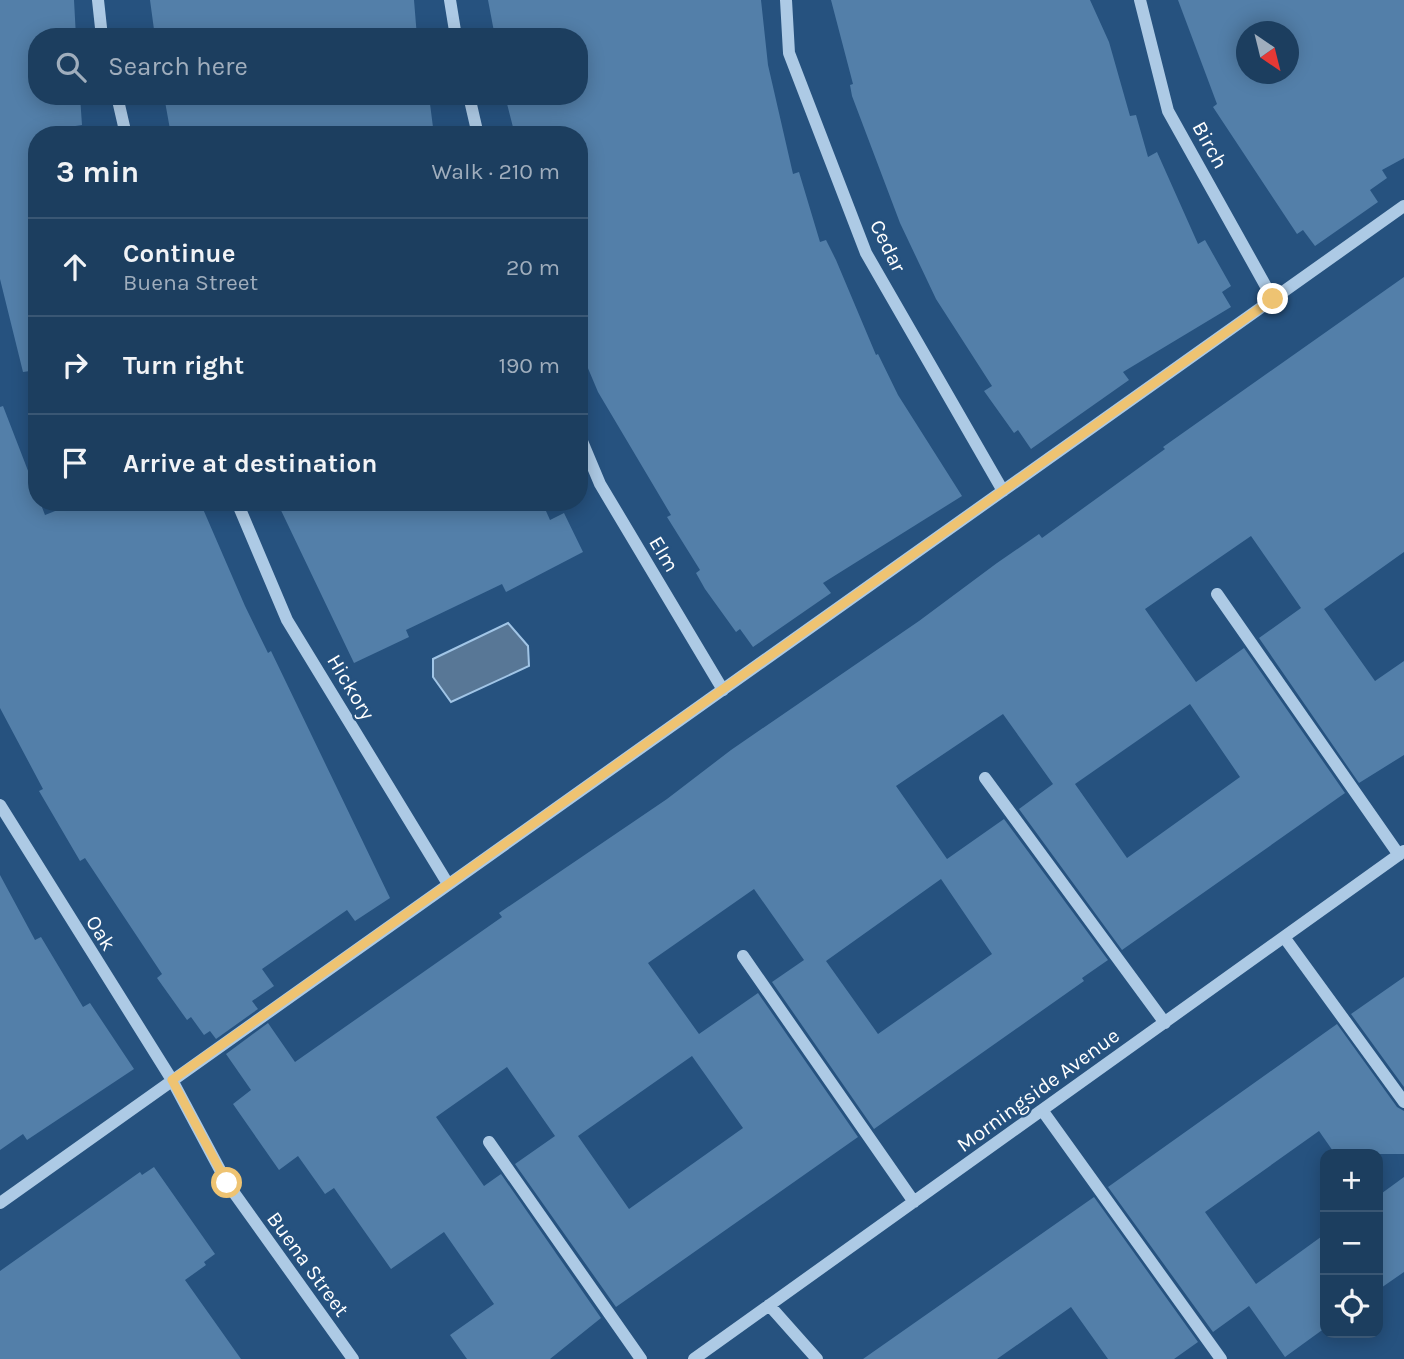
<!DOCTYPE html>
<meta charset="utf-8">
<style>
:root{--surface:#1c3e5f;--page:#254565;--text:#f1f3f6;--muted:#a0aebd;--line:#3a5774}
body{margin:0;font-family:Karla,sans-serif;background:var(--page);color:var(--text)}
.controls{position:absolute;right:21px;bottom:21px;display:grid;overflow:hidden;border-radius:14px;box-shadow:0 4px 18px #0003}
.controls button{width:63px;height:63px;display:grid;place-items:center;padding:0;border:0;border-bottom:2px solid var(--line);background:var(--surface);color:var(--text);font:35px sans-serif}
.compass{position:absolute;left:1236px;top:21px;width:63px;height:63px;border-radius:50%;background:var(--surface);box-shadow:0 4px 18px #0003;rotate:145deg}
.stop{position:absolute;width:21px;height:21px;margin:-16px;border:5px solid #eec372;border-radius:50%;background:#fff}
.stop.end{background:#eec372;border-color:#fff;box-shadow:0 2px 7px #0008}
.list{margin:0;padding:0;list-style:none}
h2{display:flex;justify-content:space-between;align-items:center;height:91px;margin:0;padding:0 28px;font-size:30px}
h2 small{font-size:23px;font-weight:400;color:var(--muted)}
.list li{display:grid;grid-template-columns:46px 1fr auto;gap:21px;align-items:center;box-sizing:border-box;height:98px;padding:0 28px;border-top:2px solid var(--line)}
.list b{display:block;font-size:26px;white-space:nowrap}
.list p{margin:0;font-size:23px;white-space:nowrap;color:var(--muted)}
.list em{font-size:23px;font-style:normal;color:var(--muted)}
.icon{flex:none;width:38px;height:38px;fill:none;stroke:currentColor;stroke-width:2;stroke-linecap:round;stroke-linejoin:round}
.map{position:relative;flex:none;width:1404px;height:1359px;overflow:hidden}
.search{position:absolute;background:var(--surface);box-shadow:0 4px 18px #0003;left:28px;top:28px;width:560px;height:77px;display:flex;align-items:center;gap:18px;box-sizing:border-box;padding:0 24px;border-radius:28px;color:var(--muted);font-size:26px}
.panel{position:absolute;background:var(--surface);box-shadow:0 4px 18px #0003;left:28px;top:126px;width:560px;height:385px;border-radius:28px}
.map>svg:first-child{display:block}
</style>
<div class="map">
<svg width="1404" height="1359" viewBox="0 0 1404 1359">
<rect width="100%" height="100%" fill="#26527f"/>
<path fill="#587796" stroke="#a1c5e6" stroke-width="2" d="M508,623L528,646L529,666L451,702L433,677V659Z"/>
<path fill="#537fa9" fill-rule="evenodd" d="M0,0H74L76,37H37V96H80L82,125L69,127L70,135H37V370L23,372L0,279Z
M150,0H414L417,37H155Z
M488,0H761L768,65L793,174L799,172L820,242L826,240L836,260L876,355L878,354L898,395L962,496L823,583L831,593L753,647L740,629L736,632L705,589L696,573L700,570L667,517L671,515L598,392L579,347V135H515L505,96H579V37H495Z
M831,0H1090L1109,42L1130,116L1136,115L1148,157L1157,152L1198,244L1205,240L1231,286L1222,292L1231,307L1123,372L1129,380L1031,449L1018,430L1014,433L984,391L992,386L936,299L900,223L852,96L850,85L853,84Z
M1178,0H1404V158L1382,170L1387,178L1370,190L1378,202L1315,246L1303,230L1297,234L1213,107L1217,104ZM1247,32H1289V74H1247Z
M164,96H429L434,135H171Z
M1404,277V552L1324,609L1375,681L1404,661V755L1359,783L1259,638L1301,608L1251,536L1145,609L1196,682L1244,648L1345,793L1122,950L1019,809L1053,784L1003,714L896,786L947,859L1004,819L1108,960L1082,978L1084,981L874,1129L772,982L804,960L754,889L648,963L699,1034L758,993L858,1137L616,1307L515,1164L555,1136L507,1067L436,1117L484,1186L501,1174L601,1318L550,1359H467L450,1335L494,1304L444,1232L391,1269L334,1188L325,1194L298,1156L279,1170L233,1104L251,1090L226,1054L268,1023L295,1062L502,917L499,913L667,799L731,750L919,621L997,563L1039,534L1042,538L1165,449L1163,447ZM1190,704L1240,777L1127,858L1075,784ZM941,879L992,954L878,1034L826,961ZM692,1056L743,1128L629,1209L578,1136Z
M3,406L37,494V502H40L45,515L78,502H200L245,606L268,653L271,651L390,898L355,921L347,910L262,969L274,986L252,1001L258,1009L216,1039L210,1031L204,1035L191,1017L187,1020L157,978L162,974L85,858L80,861L39,791L43,789L0,708V407Z
M277,502H542L550,520L564,513L583,552L506,592L502,584L406,630L409,637L354,663Z
M0,875L35,940L41,937L83,1007L90,1003L134,1069L27,1140L23,1134L0,1150Z
M1404,977V1087L1351,1014Z
M1337,1024L1397,1107L1404,1111V1154H1335L1319,1131L1205,1212L1256,1284L1325,1234V1328L1285,1357L1249,1306L1213,1332L1108,1187Z
M154,1167L215,1254L204,1262L206,1265L185,1280L241,1359H0V1271L140,1172L142,1175Z
M1404,1177V1272L1378,1290V1196Z
M1094,1197L1198,1342L1174,1359H1108L1071,1307L997,1359H863Z"/>
<g fill="none" stroke-linecap="round" stroke-linejoin="round">
<path stroke="#adcae5" stroke-width="12" d="M98,0L102,37
M450,0L456,37
M786,0L789,53L866,253L1003,491
M1140,0L1168,111L1273,299
M117,96L126,135
M469,96L478,135
M579,434L600,484L723,690
M237,502L287,620L448,884
M1217,594L1399,855
M985,778L1165,1023
M0,805L172,1080L227,1183L353,1359
M1284,937L1404,1102
M743,956L914,1202
M1042,1110L1221,1359
M489,1142L641,1359
M0,1203L1404,206
M769,1305L817,1359
M694,1359L1404,851"/>
</g>
<g fill="none" stroke-linecap="round" stroke-linejoin="round">
<path stroke="#eec372" stroke-width="9" d="M227,1183L172,1080L1273,299"/>
</g>
<g text-anchor="middle" stroke-width="5" stroke-linejoin="round" paint-order="stroke">
<g font-size="21" fill="#fff" stroke="#26527f">
<text transform="translate(1210 145) rotate(61)" y="7">Birch</text>
<text transform="translate(888 246) rotate(64)" y="7">Cedar</text>
<text transform="translate(664 554) rotate(59)" y="7">Elm</text>
<text transform="translate(351 687) rotate(59)" y="7">Hickory</text>
<text transform="translate(101 933) rotate(58)" y="7">Oak</text>
<text transform="translate(1038 1090) rotate(-36)" y="7">Morningside Avenue</text>
<text transform="translate(308 1264) rotate(54)" y="7">Buena Street</text>
</g>
</g>
</svg>
<div class="controls">
<button>+</button>
<button>−</button>
<button><svg class="icon" aria-label="locate" viewBox="0 0 24 24"><circle cx="12" cy="12" r="6"/><path d="M12 2v4M12 18v4M2 12h4M18 12h4"/></svg></button>
</div>
<svg class="compass" viewBox="-18 -18 36 36"><path d="M0-13l5 13h-10z" fill="#e53935"/><path d="M0 13l5-13h-10z" fill="#a0aebd"/></svg>
<div class="stop" style="left:227px;top:1183px"></div>
<div class="stop end" style="left:1273px;top:299px"></div>
<div class="search"><svg class="icon" aria-label="search" viewBox="0 0 24 24"><circle cx="10" cy="10" r="6"/><path d="M15 15l6 6"/></svg>Search here</div>
<section class="panel">
<h2>3 min<small>Walk · 210 m</small></h2>
<ul class="list">
<li><svg class="icon" aria-label="ahead" viewBox="0 0 24 24"><path d="M12 20V5M6 11l6-6 6 6"/></svg><div><b>Continue</b><p>Buena Street</p></div><em>20 m</em></li>
<li><svg class="icon" aria-label="right" viewBox="0 0 24 24"><path d="M7 20v-9h11M14 6l5 5-5 5"/></svg><div><b>Turn right</b></div><em>190 m</em></li>
<li><svg class="icon" aria-label="arrive" viewBox="0 0 24 24"><path d="M6 21V4h12l-3 4 3 4H6"/></svg><div><b>Arrive at destination</b></div></li>
</ul>
</section>
</div>
